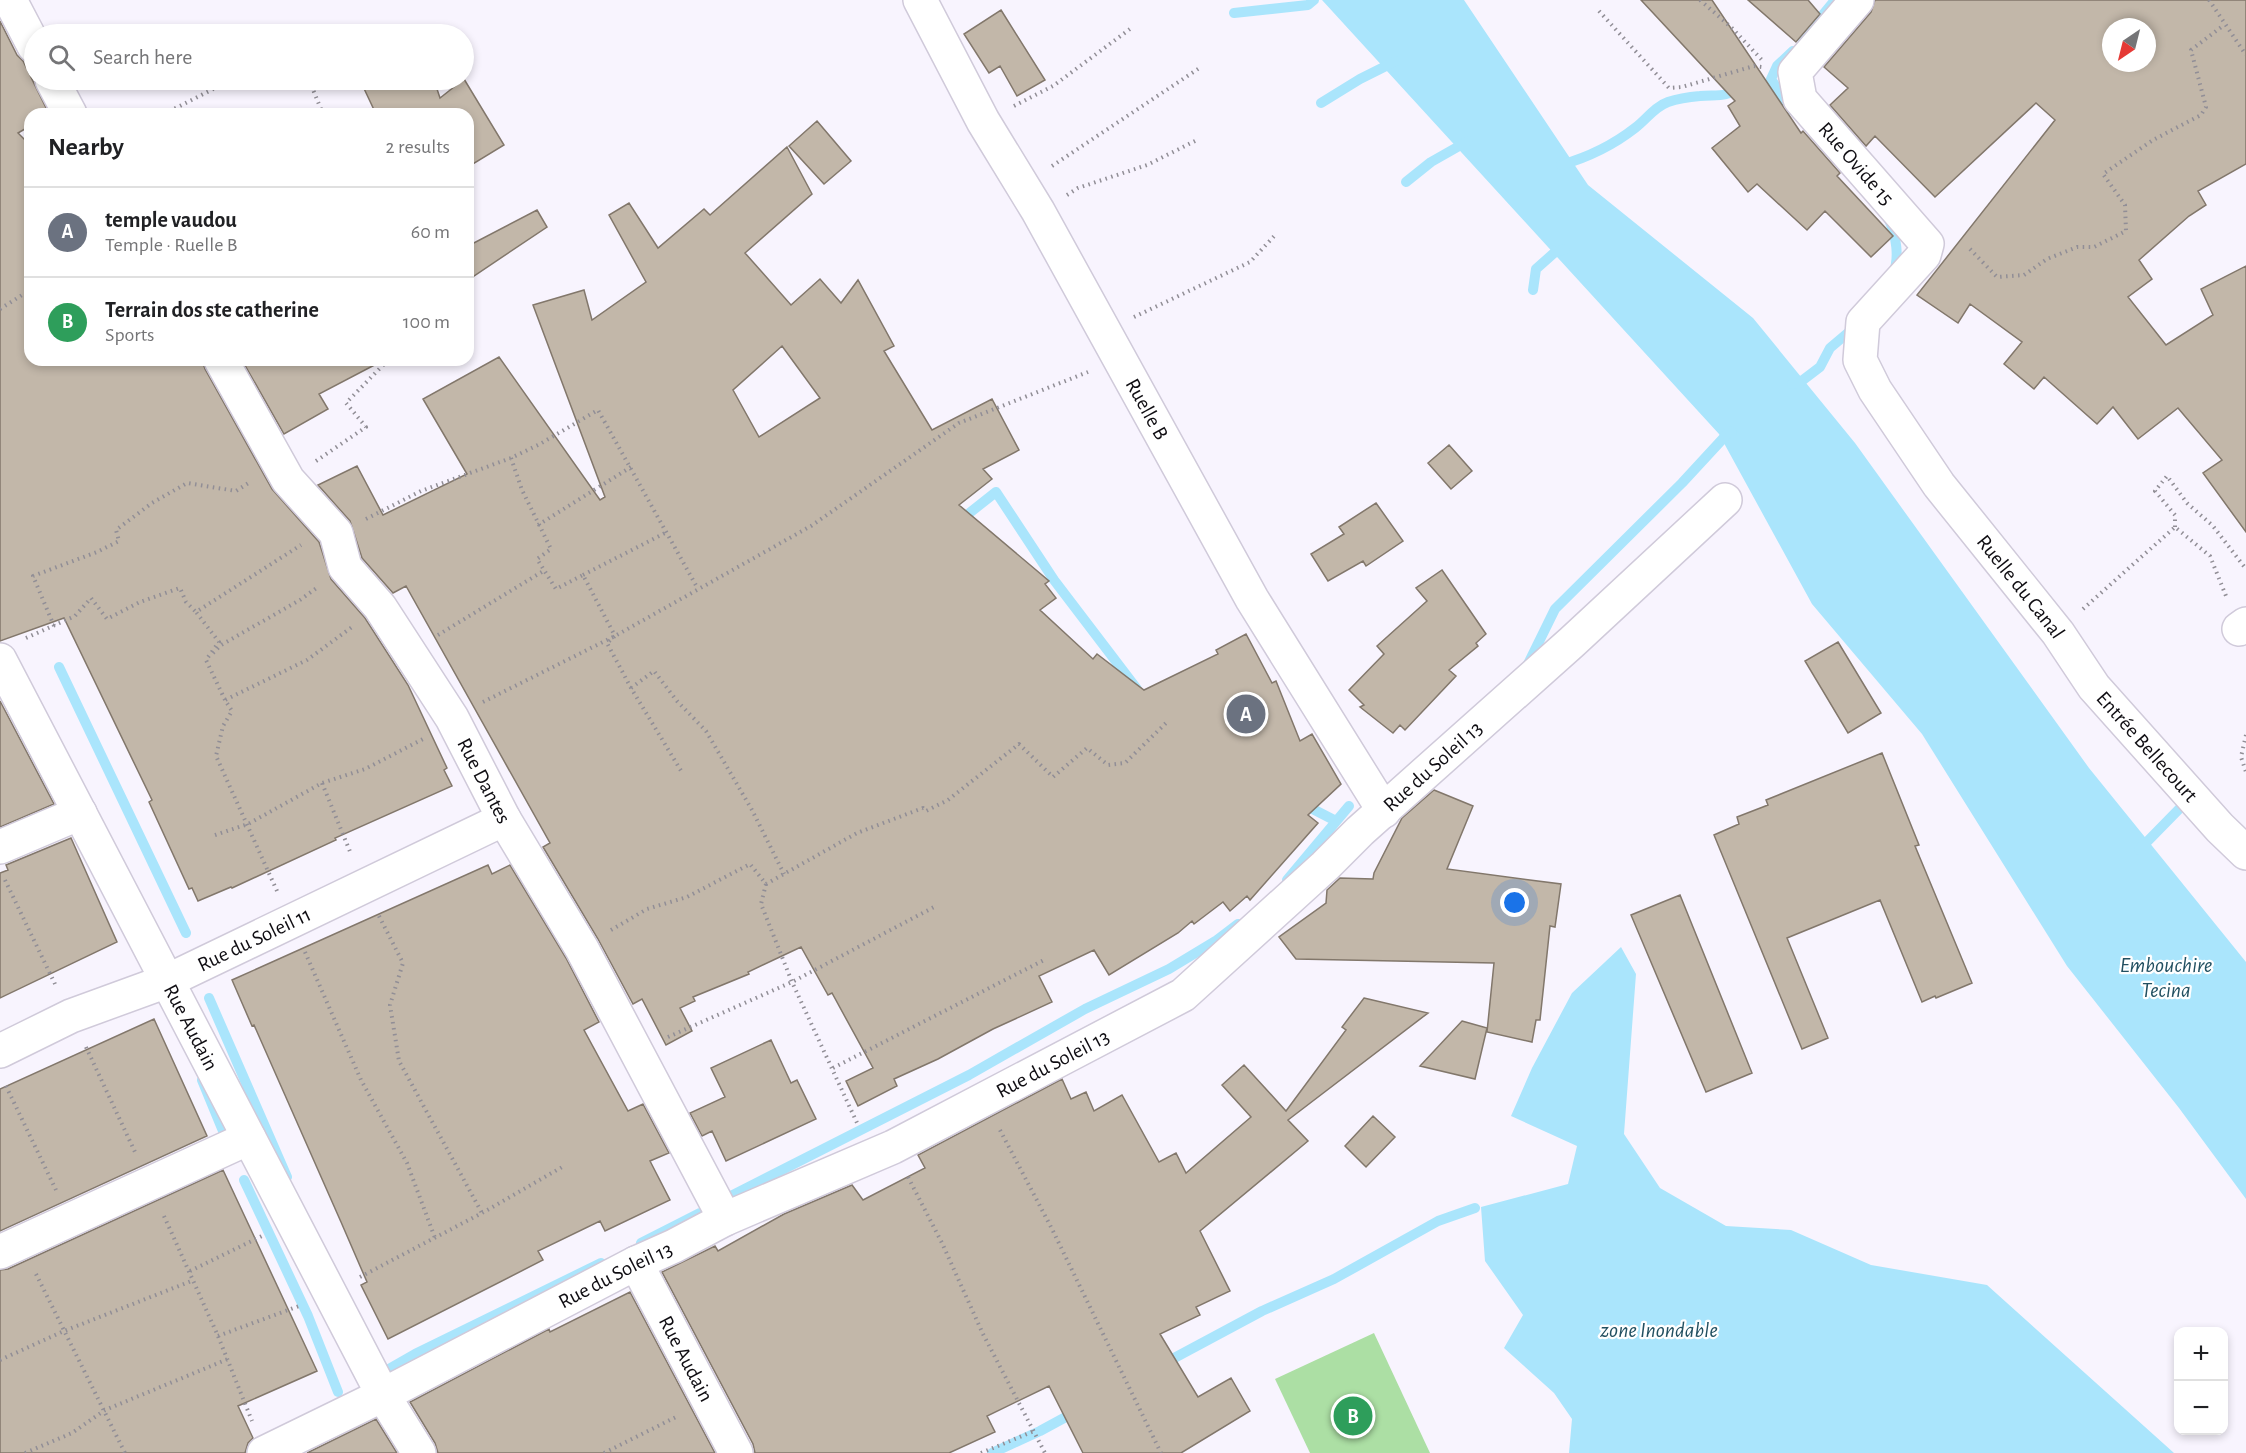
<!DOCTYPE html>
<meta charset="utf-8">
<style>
:root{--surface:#fff;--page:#f2f2f2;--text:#202124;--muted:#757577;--line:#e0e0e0;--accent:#ad409f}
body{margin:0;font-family:"Alegreya Sans",sans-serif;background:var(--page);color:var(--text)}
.controls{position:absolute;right:18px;bottom:18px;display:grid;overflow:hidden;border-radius:12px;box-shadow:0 3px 9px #0003}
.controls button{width:54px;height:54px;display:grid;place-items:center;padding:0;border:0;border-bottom:2px solid var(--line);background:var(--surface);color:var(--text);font:30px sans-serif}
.compass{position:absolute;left:2102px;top:18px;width:54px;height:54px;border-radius:50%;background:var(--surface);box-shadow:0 3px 9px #0003;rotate:215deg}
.you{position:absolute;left:1515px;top:903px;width:21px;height:21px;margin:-15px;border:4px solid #fff;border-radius:50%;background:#1a73e8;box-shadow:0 0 0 9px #1a73e833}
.badge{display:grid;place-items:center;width:39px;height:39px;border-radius:50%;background:var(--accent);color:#fff;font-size:20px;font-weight:700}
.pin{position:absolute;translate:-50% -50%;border:3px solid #fff;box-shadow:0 2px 6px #0006}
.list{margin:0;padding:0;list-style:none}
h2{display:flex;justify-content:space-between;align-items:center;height:78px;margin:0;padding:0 24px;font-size:26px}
h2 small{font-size:20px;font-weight:400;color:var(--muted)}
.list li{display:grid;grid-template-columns:39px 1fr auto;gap:18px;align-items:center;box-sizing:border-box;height:90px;padding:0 24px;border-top:2px solid var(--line)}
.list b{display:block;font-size:22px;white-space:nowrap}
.list p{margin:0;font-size:20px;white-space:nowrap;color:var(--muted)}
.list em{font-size:20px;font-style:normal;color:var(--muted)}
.icon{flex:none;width:33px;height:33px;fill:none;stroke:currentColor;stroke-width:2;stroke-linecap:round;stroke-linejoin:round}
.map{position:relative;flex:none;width:2246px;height:1453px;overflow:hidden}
.search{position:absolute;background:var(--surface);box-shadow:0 3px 9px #0003;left:24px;top:24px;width:450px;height:66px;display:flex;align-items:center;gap:15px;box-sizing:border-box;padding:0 21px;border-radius:33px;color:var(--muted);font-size:22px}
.panel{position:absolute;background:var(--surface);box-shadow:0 3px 9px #0003;left:24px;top:108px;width:450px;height:258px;border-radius:18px}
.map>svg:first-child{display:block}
</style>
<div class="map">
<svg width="2246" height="1453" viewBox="0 0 2246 1453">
<rect width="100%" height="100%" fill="#f8f4fe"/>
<path fill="#acdfa4" d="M1374,1333L1430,1453H1310L1275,1379Z"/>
<path fill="#aae5fc" d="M1322,0H1464L1588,185L1753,318L1855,443L2089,768L2246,962V1199L2179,1108L2067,966L1922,734L1812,604L1719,434Z
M1621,947L1636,974L1624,1134L1660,1188L1726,1226L1791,1230L1871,1265L1987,1285L2174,1453H1569L1572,1419L1554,1393L1504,1348L1523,1315L1485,1261L1481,1207L1568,1184L1577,1146L1511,1116L1532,1068L1572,993Z"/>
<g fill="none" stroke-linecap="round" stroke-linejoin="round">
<path stroke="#aae5fc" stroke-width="10" d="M1234,13L1308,5L1314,0
M1803,39L1835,0
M1321,103L1360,79L1396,61
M1791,110L1771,79L1777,66L1793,51
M1561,165C1589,157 1612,146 1635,128C1647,119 1654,107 1668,102C1677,99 1689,97 1700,96C1715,94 1727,99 1738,86
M1406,182L1431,162L1468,141
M1889,220C1896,235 1900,258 1893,274
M1533,290L1536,269L1554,253L1565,249
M1792,384L1799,383L1820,367L1830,348L1856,326
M958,522L996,492L1054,580L1137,689
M59,667L186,933
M1526,668L1555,609L1682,483L1730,431L1732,432
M1301,803L1336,821
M2139,850L2185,803
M1287,880L1349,806
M209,998L287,1177
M202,1080L228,1143
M244,1180L308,1316L338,1392
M725,1199L969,1075L1085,1009L1169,969L1217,940L1238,924
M641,1243L700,1213
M1163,1364L1262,1311L1334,1279L1438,1221L1475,1208
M378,1370L380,1374L415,1354L601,1263
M992,1453L1040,1431L1075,1412"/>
</g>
<path fill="#c2b7a9" stroke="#82776b" stroke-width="1.5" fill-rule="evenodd" d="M1641,0H1712L1801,133L1803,131L1840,173L1837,176L1893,236L1871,257L1825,211L1807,230L1757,184L1748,192L1712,148L1740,126L1728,106L1735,101Z
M1748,0H1808L1820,14L1796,42Z
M1875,0H2246V164L2198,191L2206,205L2189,216L2139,260L2152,279L2128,297L2166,345L2213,315L2201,289L2246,266V532L2203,473L2222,460L2178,408L2138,439L2113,407L2097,424L2044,377L2034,389L2004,364L2022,342L1970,304L1958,323L1917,295L2055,120L2036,103L1935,197L1875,136L1866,146L1830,105L1848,88L1824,67L1871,12ZM2111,27H2147V63H2111Z
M1001,10L1045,80L1017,96L1000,66L989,73L964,34Z
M0,21L17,55L23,61L49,114H30V126L18,133L30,145V360H202L205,369L272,489L319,542L331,579L365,618L408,685L447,768L444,770L452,786L335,838L336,840L232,888L231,887L198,901L192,888L189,889L149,802L152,800L64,618L0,641Z
M464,79L504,145L468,167V114H376L360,80H434L440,98Z
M817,121L851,161L824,184L789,146Z
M787,147L812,194L745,253L791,305L820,279L841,303L858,280L894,346L884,351L932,430L992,399L1019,450L983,469L992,479L959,505L1049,581L1045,584L1056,598L1040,610L1093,659L1097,654L1144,690L1218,654L1216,650L1246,634L1272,683L1276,681L1300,741L1312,734L1341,784L1308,815L1318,823L1250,900L1247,896L1230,911L1223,902L1194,924L1192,921L1178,933L1109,975L1094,950L1039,976L1052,1002L993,1029L938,1059L894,1079L897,1086L858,1106L846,1081L873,1068L832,993L828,995L801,947L748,972L749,974L693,997L695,1001L680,1008L692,1031L666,1045L642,999L633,1004L598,939L543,847L550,843L406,586L393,593L362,558L350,521L318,485L357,466L383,515L467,474L423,399L499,357L600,500L605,497L533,305L584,290L592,320L646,282L609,215L629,203L658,248L704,209L710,215ZM782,346L820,398L759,437L733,390Z
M537,210L547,227L468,280V246Z
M242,360H384L319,394L328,409L284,434Z
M1449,445L1472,471L1451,489L1428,463Z
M1376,503L1403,541L1366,566L1363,561L1328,581L1311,554L1344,534L1339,527Z
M1442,570L1486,634L1476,643L1478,646L1449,670L1456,676L1405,730L1400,725L1393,733L1360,707L1364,705L1349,690L1384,654L1377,646L1427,601L1416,588Z
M1838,642L1881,713L1848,733L1805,661Z
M0,701L54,804L0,827Z
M1882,753L1919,845L1915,846L1972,983L1936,998L1935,996L1922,1002L1880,900L1787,938L1828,1038L1802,1049L1714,835L1739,824L1737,817L1768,805L1766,800Z
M1434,790L1473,806L1447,869L1561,884L1555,927L1550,926L1540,1020H1536L1532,1042L1487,1032L1494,963L1296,959L1279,937L1326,903L1327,890L1340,878L1373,879L1374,873L1402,818Z
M71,838L117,942L0,998V873L8,870L6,865Z
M488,865L492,874L510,865L566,958L599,1022L584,1030L628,1111L643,1104L669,1153L650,1161L670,1200L605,1231L600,1221L538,1251L543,1260L388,1339L361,1285L367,1282L341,1222L254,1025L252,1026L232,980Z
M1680,895L1752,1073L1706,1092L1631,915Z
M1364,998L1428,1013L1288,1120L1308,1141L1200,1231L1230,1291L1196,1307L1200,1315L1160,1334L1198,1397L1231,1378L1250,1411L1181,1453H1083L1049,1386L987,1416L995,1432L949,1453H755L753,1444L662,1272L715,1246L718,1251L784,1214L852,1185L863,1200L925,1168L918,1155L1062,1079L1071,1099L1086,1092L1094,1111L1122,1095L1159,1162L1176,1153L1186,1173L1251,1117L1222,1085L1244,1065L1286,1111L1346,1030L1342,1027Z
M154,1019L207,1136L0,1231V1089Z
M1462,1021L1487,1028L1475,1079L1420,1066Z
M771,1040L791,1083L797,1080L816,1119L726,1161L712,1131L702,1136L690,1113L725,1097L711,1068Z
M1373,1116L1395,1137L1366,1167L1345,1146Z
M223,1170L317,1371L238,1406L253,1438L248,1443L245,1453H0V1270L8,1269Z
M630,1292L715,1453H438L435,1443L410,1402L549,1329L550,1332Z
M376,1419L397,1453H307Z"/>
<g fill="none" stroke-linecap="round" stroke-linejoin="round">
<defs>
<g id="minor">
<path d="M10,0L34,46"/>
<path id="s1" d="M920,0L983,121L1038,211L1252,599L1384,811"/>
<path id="s2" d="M1857,0L1795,72L1800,99L1927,244L1924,255L1863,322L1860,360L1875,390L1939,485L2058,633L2094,687L2220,828L2246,853"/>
<path d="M52,80L70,114"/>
<path id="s3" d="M221,360L288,480L336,533L345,567L380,607L452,718L504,819L582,949L725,1219"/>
<path d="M2239,629L2246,624"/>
<path id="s4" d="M0,660L383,1395L419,1453"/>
<path d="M0,847L80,813"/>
<path id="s5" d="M0,1051L71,1016L167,981L504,819"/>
<path d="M0,1252L249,1138"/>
<path id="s6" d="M636,1263L736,1453"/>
<path id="s7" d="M264,1453L383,1395L636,1263L674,1246L725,1219L893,1147L1183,995L1325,866L1360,831L1572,642L1725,500"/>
</g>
</defs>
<use href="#minor" stroke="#d0cada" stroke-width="36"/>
<path stroke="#918e96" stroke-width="4" stroke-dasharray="1.5 4.5" stroke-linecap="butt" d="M1700,0L1732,28L1762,60
M2209,0L2246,55
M1599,11L1669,88L1682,87L1754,66L1762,67
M309,80L323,114
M1014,106L1053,86L1130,29
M164,114L231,80H266
M1052,166L1201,67
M1067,195L1078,188L1147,165L1197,140
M1970,249L1997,277L2024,275L2047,259L2077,247H2094L2126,231L2125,205L2103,174L2153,140L2201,115L2206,107L2191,50L2224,25
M0,309L30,290
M1134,317L1250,262L1277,233
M511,458L522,490L551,549L537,559L556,589L583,575L615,636L607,643L631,688L683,774
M316,461L366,427L346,403L388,360
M366,519L421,491L511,458L540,444L598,410L698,589
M538,525L631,467
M2175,527V515L2155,491L2167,476L2187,503L2213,526L2246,569
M583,575L665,533
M2083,609L2175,527L2210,556L2226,596
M54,626L33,576L97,552L119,541L116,530L152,503L187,483L236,491L250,482
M438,635L545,570
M26,638L75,616L91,598L107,619L140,602L180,588L186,602L196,612
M213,653L221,645L300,600L318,587
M631,688L654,671L677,701L706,731L752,810L784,874
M225,700L206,660L219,642L196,612L301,545
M483,702L615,636L811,526L959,423L1088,372
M2246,735L2241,757L2246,772
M322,783L351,854
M215,835L248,824L322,783L365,769L423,739
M5,880L55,984
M766,884L761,904L792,982L858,1125
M277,891L216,756L223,726L232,711L225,700L307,660L352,627
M379,916L403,963L390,1005L399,1061L482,1213
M611,930L647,909L687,897L750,864L766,884L857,833L923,808L926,811L948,800L1019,744L1053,777L1087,748L1108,765L1125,763L1166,723
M305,952L361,1080L407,1163L435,1238
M668,1037L792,982L936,906
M86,1047L135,1152
M833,1068L1046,959
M6,1086L56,1190
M1000,1130L1052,1229L1161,1453
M908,1177L942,1243L983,1334L1045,1453
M164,1216L218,1336L252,1421
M190,1271L262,1236
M36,1274L125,1453
M360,1277L482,1213L564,1166
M218,1336L299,1306
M0,1360L64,1331L194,1280
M25,1453L72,1433L105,1410L228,1359
M604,1453L678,1416
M981,1453L1034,1431"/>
<use href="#minor" stroke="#fff" stroke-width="33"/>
</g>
<g text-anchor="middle" stroke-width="4.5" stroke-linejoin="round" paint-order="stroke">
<g font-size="21" fill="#0f0d12" stroke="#fff">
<text dy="7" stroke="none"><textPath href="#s2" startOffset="208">Rue Ovide 15</textPath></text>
<text dy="7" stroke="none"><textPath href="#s1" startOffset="468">Ruelle B</textPath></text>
<text dy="7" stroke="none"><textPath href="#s2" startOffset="734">Ruelle du Canal</textPath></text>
<text dy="7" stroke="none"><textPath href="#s2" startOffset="938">Entrée Bellecourt</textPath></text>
<text dy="7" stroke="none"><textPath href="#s7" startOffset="1366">Rue du Soleil 13</textPath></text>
<text dy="7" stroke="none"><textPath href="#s3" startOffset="500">Rue Dantes</textPath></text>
<text dy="7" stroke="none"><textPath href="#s5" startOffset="278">Rue du Soleil 11</textPath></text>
<text dy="7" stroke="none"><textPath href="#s4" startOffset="414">Rue Audain</textPath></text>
<text dy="7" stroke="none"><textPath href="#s7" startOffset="880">Rue du Soleil 13</textPath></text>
<text dy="7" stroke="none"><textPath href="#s7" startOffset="394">Rue du Soleil 13</textPath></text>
<text dy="7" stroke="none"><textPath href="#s6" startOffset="108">Rue Audain</textPath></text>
</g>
<g font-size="22" font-style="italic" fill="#225061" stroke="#fff">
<text x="2166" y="972">Embouchire<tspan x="2166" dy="25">Tecina</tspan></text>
<text x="1659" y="1337">zone Inondable</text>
</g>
</g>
</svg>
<div class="controls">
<button>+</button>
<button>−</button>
</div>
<svg class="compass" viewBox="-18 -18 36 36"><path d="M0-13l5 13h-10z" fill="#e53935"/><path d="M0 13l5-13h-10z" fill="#757577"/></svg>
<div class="you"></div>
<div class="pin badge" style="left:1246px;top:714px;background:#6b7280">A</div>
<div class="pin badge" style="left:1353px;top:1416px;background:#2e9e5b">B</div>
<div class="search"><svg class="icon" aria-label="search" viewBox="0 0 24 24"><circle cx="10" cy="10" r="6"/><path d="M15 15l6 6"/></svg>Search here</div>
<section class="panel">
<h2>Nearby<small>2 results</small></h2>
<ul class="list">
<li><span class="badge" style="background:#6b7280">A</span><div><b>temple vaudou</b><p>Temple · Ruelle B</p></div><em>60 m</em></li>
<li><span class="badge" style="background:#2e9e5b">B</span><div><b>Terrain dos ste catherine</b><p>Sports</p></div><em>100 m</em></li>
</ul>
</section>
</div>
